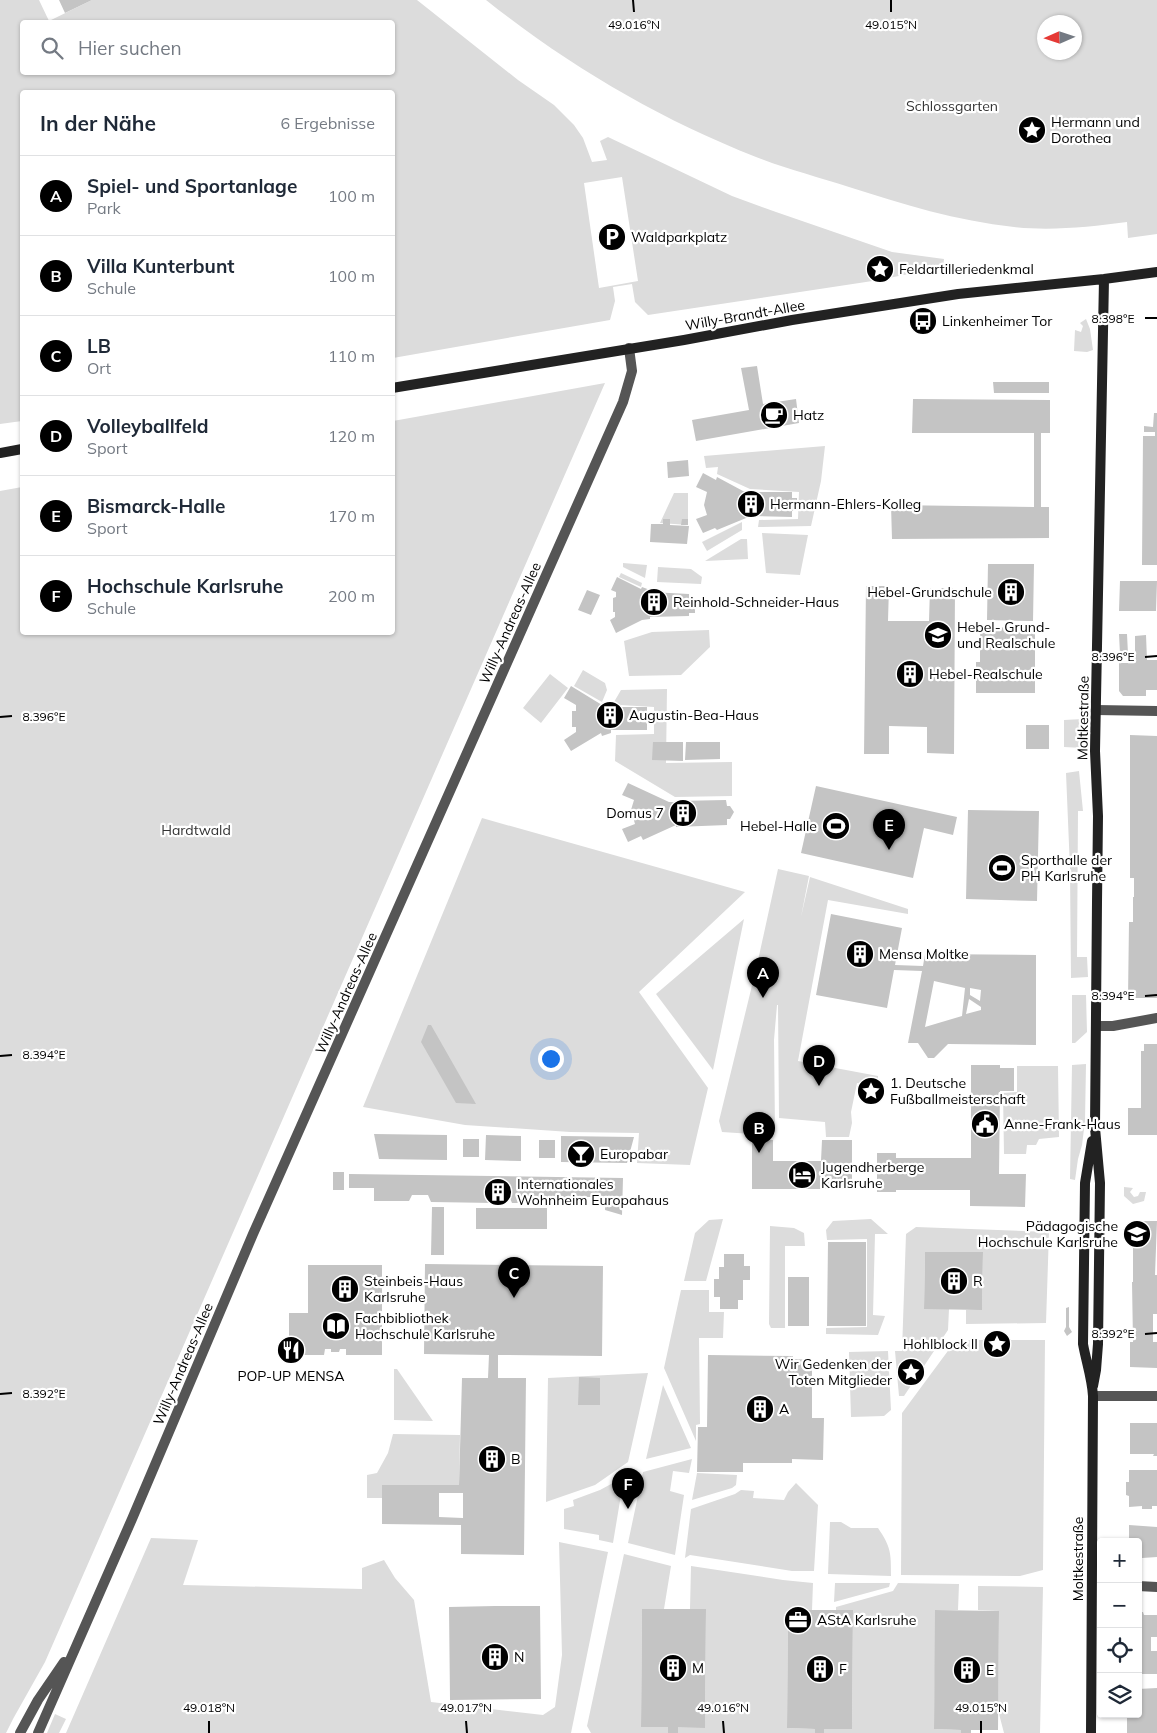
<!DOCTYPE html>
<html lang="de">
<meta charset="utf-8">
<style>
:root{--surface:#fff;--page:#f6f6f7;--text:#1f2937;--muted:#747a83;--line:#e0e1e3;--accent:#000}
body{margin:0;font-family:Mulish,sans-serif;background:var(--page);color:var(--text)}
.controls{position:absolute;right:15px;bottom:15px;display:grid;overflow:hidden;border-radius:5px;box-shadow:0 1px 4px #0004}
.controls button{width:45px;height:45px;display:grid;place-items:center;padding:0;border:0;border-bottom:1px solid var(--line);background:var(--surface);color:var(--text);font:25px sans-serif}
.compass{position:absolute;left:1037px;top:15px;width:45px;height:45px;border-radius:50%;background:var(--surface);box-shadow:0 1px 4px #0004;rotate:267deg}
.you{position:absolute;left:550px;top:1058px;width:18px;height:18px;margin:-12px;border:4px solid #fff;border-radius:50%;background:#1a73e8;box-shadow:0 0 0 8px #1a73e833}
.badge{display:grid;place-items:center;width:32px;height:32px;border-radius:50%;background:var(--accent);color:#fff;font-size:16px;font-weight:700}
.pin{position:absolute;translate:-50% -41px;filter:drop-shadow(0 1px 2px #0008)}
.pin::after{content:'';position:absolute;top:26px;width:18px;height:15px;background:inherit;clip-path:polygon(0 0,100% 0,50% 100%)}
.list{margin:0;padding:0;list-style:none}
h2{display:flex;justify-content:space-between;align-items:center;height:65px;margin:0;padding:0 20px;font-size:21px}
h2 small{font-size:16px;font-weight:400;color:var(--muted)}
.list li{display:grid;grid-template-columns:32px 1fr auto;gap:15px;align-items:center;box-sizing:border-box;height:80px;padding:0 20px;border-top:1px solid var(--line)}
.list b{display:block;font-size:19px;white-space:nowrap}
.list p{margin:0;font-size:16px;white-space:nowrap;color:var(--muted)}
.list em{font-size:16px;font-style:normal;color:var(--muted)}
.icon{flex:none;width:28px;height:28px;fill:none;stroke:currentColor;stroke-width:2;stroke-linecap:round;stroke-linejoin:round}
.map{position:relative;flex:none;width:1157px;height:1733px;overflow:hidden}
.search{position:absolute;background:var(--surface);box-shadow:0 1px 4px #0004;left:20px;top:20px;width:375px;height:55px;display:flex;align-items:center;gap:12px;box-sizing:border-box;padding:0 18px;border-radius:5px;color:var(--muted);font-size:19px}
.panel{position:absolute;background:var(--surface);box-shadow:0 1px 4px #0004;left:20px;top:90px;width:375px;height:545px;border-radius:5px}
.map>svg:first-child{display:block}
</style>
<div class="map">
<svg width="1157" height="1733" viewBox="0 0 1157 1733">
<rect width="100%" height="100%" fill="#fff"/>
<path fill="#dcdcdc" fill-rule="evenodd" d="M0,0H39L49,21L92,0H417L518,80L554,105L574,125L583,138L592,162L607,160L600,141L608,137L732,196L776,212L892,252L944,259L943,267L879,280L648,315L635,302L632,284L613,287L615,301L610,320L393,358L392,92H22V421L0,424ZM392,22V72H22V22ZM622,177L638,281L599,288L584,183Z
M486,0H1157V234L1128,238L1127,222C1089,227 1051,231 1014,227C957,221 902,204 849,187C818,177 786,169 756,157C657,118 569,66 486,0ZM1074,22V52H1044V22Z
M1086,319L1090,329L1093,350L1087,352L1074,351L1075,330L1081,332L1083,326L1080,323Z
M605,383L45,1662L13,1719L6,1733H0V491L22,487V632H392L393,421Z
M825,446L821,481L811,526L758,527L759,520L798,519L799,492L750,489L717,474L718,467L706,468L704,456Z
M674,493H688V525L660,523Z
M742,522V530L707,551L702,542Z
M762,533L808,535L800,575L766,573Z
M741,539H747L748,559L705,561Z
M623,563L647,565L645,578L623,567Z
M658,567L691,569L702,577L701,584L657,582Z
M621,573L642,583L641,587L619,577Z
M709,630L710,647L681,675L629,676L624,641L652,632Z
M583,670L605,683L607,690L602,702L574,686Z
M550,674L568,688L541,723L523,708Z
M667,689L666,763L732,762V796L675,797L615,761L616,735L654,734V707L620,705L614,702L621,690Z
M1083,719V748L1064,747V720Z
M1079,771L1083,811H1078L1077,957H1087L1088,977L1071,978L1070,869L1066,773Z
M482,818L745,892L639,992L708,1088L690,1165L637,1163L639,1133L570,1132L465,1125L363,1107Z
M778,869L809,876L801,917L810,877L908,909V914L828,900L798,1061L878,1076L877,1088L857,1083L851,1112L852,1123L849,1137H826L825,1122L779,1118L778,1005H777L774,1040L775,1130L752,1134L722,1132L719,1121L757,965Z
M744,919L713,1070L656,994Z
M1072,995H1086L1087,1032L1075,1043H1072Z
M1086,1064L1085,1121L1082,1145L1078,1159L1075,1180L1070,1179L1072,1065Z
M1017,1066H1058L1059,1137L1039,1139L1036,1145H1027L1026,1154H1004L1003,1093L1017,1092Z
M1124,1187L1133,1188L1130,1192L1134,1197L1138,1196L1140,1192H1146L1144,1201L1133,1204L1124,1196Z
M723,1219L706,1281H684L695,1233L709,1220Z
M871,1219L888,1234H875L873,1315L885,1316L878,1335L826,1334V1328L867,1327V1239L827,1240L826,1230L833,1221Z
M770,1226L794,1228L804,1233L805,1246H785V1328H771L769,1324Z
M916,1227L1049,1232L1046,1323L966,1324V1310L982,1309L983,1252H925L924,1309H949L948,1330L904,1396H899L895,1351H902L906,1234Z
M681,1290H709V1312H724L723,1338H699L700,1424L696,1425V1441L664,1368Z
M956,1340H1045L1043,1570L1020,1576L901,1575L902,1413Z
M888,1351L891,1410L884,1416L851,1417L849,1352Z
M394,1369H397L433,1421L394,1420Z
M648,1373L628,1462L595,1485L546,1502L548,1378Z
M663,1385L691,1448L646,1459Z
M393,1434L460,1435L459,1485H382V1498H367V1475L377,1473L388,1453Z
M692,1459L689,1473L673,1471L670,1491L684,1495L675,1555L628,1543L643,1472Z
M697,1473L737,1475L736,1485L732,1488L692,1500Z
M624,1477L613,1543L599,1540V1535L564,1529V1509L574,1506L573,1500L600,1490Z
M796,1483L818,1505L814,1571H792L690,1555L685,1558L691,1509L735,1494L741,1490L754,1491L753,1498L784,1500L788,1492Z
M830,1522H841L851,1528H878C891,1547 891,1553 891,1576L828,1574Z
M151,1538L198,1540L183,1585L362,1589V1568L384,1560L395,1578L414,1600L431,1702L543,1715L555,1707L562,1655L559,1542L608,1552L571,1733H66Z
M624,1554L671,1566L664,1609H642L641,1727H668V1733H591L587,1726Z
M691,1566L783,1580L813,1583L812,1610H788L787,1728L815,1729V1733H678V1727H705L706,1610L690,1609Z
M835,1583H890L889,1587L834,1602Z
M898,1583L959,1584L958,1610H936L934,1729L961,1730V1733H824V1729H852L853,1611L836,1610V1607L893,1591Z
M978,1586L1043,1587L1040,1733H1004L998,1710L999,1611L978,1610Z
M55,1714L66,1719L59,1733H47Z"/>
<path fill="#c4c4c4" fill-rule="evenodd" d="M59,0H92L65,13Z
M757,366L763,404L796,399L799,423L696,441L692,420L749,410L741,368Z
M993,382H1049V393H994Z
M913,399L1050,400V433H1041V507H1049V538L892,539L891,505L1034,507V433H912Z
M1154,413H1157V565H1142L1143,436H1155V432H1144V426L1153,427Z
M688,460L689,476L668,478L667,462Z
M703,473L716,480L717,477L743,491L750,492H792V498H797V511H792V517L751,516L717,530L715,528L703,533L696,519L707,515L704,505L707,492L696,487Z
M663,519H670V525L689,526L687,544L650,542L651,524H663Z
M682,519H688V525H681Z
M988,564H1034L1033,621L987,620Z
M617,577L641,589L642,587L650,590V592L689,594V598H695V613H689V616L650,617V619L642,620L616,633L610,620L615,617V612H613V598L616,597V592L611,590Z
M1120,581H1157L1156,611H1119Z
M866,586H889L888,621H929L930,588H955L954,754L927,753V727L889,726V754H864Z
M587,590L600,595L591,615L578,610Z
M980,627L1035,628V693H976V662H980Z
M1119,634H1127L1128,654H1120Z
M1146,635L1147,660H1157V690H1146V696H1123L1119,691V663H1132V655H1135V636Z
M571,686L602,705L603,702L612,705L611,707H647V730H611V733L602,736L601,733L571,751L564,740L576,732V727H572V711H576V705L564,698Z
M1026,725H1049V749H1026Z
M1130,735L1157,736V998H1128L1129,922H1133V897H1134V878H1130Z
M653,742H683V761L652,760Z
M686,742H720V759L685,760Z
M628,783L669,802H675V801L726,800L727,806H730L734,812L730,819H727V825L676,827V825L643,840L641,836L628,842L622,829L635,824L631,810L634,800L622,795Z
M816,786L957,817L953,835L924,828L913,878L801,853Z
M968,810L1039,811L1037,901L966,899Z
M831,914L902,928L895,965L923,966L925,954L1036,955V1045L948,1044L934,1058H928L918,1043H908L922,971L894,970L887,1008L816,995ZM934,981L965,988L962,1016L925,1027ZM970,988L981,990L980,1001L970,995ZM969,999L981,1007V1010L966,1014Z
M428,1025H431L476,1104L456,1103L421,1042Z
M1144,1044H1157V1135H1128V1108H1141V1051H1144Z
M971,1065H1000V1068H1014V1091H1000L999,1174H1026L1025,1207L970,1206V1190H896V1192H877V1153H896V1158H971Z
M374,1134L447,1135V1160L379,1159Z
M486,1135L521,1136V1161L485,1160Z
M561,1136L634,1137L627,1163L561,1162Z
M463,1139H479V1157H463Z
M539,1140H555V1158H539Z
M773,1140V1161H821L822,1140H852V1189H752V1141Z
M333,1172H344V1190H333Z
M349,1174L623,1178L622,1215L605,1210V1204H593V1197H578L575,1203H512L509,1196H497L495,1203L431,1202L428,1195H412L409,1201H374V1188H349Z
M432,1207H444V1255H431Z
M476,1208H547V1229H476Z
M1131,1221H1157L1155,1275H1157V1314H1153V1342H1157V1368L1130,1367V1342H1133L1132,1282H1133V1245H1131Z
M828,1242H866V1326H827Z
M925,1252H983L982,1310L924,1309Z
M724,1254H744V1266H750V1280H743V1300H738V1309H720V1297H714V1279H719V1267H724Z
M425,1264L603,1266L602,1356L498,1355V1378H526L524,1555L461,1554V1525L382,1524V1485H459L462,1378H488L489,1355L424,1354ZM439,1493H463V1518L439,1517Z
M308,1265H382V1355H346V1349H340L339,1352H331V1349H325L324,1355H289V1313H308Z
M788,1277H809V1326H788Z
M1069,1307V1327L1072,1332L1067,1336L1064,1331L1066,1327V1308Z
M708,1355L793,1356V1359L812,1360V1418H824L823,1460L792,1459V1463H743V1472H697L698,1427H707Z
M579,1377L600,1378V1405H578Z
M1130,1423H1157V1456H1153L1154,1454H1130Z
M1129,1470H1157V1506H1152V1509H1142V1506L1129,1507V1496L1126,1495V1482H1129Z
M1129,1525L1157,1527V1557L1142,1558V1560H1138V1542H1129Z
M495,1606H540L541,1699L450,1700L449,1607Z
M642,1609H706L705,1728L678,1727V1733H668V1727H641Z
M788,1610H853L852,1729H824V1733H815V1729L787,1728Z
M935,1610L999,1611L998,1730H971V1733H961V1730L934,1729Z
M1138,1612H1143L1144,1615H1157V1637H1151V1651H1157V1674H1138Z
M1157,1688V1733H1127V1714H1138V1689Z"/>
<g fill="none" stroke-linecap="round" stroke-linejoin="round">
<path stroke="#555" stroke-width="10" d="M1096,710L1157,711
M1096,1026H1113L1157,1018
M1093,1396H1157
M1138,1586L1157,1587
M20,1733L38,1700L64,1662
M38,1733L132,1519L253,1234L623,402L632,371L629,348"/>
<path stroke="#222" stroke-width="10" d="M392,388L684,340L792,320L958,294L1104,279L1157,272
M0,453L22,449
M1093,1386L1096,1370L1098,1344L1100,1183L1095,1128L1097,902L1098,816L1095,751L1104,279
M1091,1733L1093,1396C1092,1378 1086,1361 1083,1344L1085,1183L1092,1141"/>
</g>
<path fill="none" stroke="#000" stroke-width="2" d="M633,0L634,12M891,0V12M1145,318H1157M1145,657L1157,656M0,717L12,716M1145,996L1157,995M0,1056L12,1055M1145,1334L1157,1333M0,1394L12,1393M209,1721V1733M466,1721L467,1733M723,1721L724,1733M981,1721V1733"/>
<defs>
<symbol id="sight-disc" viewBox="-11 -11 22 22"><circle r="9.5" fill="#000" stroke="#fff"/><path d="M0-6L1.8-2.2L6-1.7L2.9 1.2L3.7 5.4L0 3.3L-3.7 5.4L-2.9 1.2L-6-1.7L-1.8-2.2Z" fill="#fff"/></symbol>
<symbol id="parking-disc" viewBox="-11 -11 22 22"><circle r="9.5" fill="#000" stroke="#fff"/><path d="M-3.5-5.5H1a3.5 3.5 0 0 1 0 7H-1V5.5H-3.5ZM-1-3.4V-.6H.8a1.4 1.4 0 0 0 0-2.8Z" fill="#fff"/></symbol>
<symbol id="bus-disc" viewBox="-11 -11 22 22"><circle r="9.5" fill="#000" stroke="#fff"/><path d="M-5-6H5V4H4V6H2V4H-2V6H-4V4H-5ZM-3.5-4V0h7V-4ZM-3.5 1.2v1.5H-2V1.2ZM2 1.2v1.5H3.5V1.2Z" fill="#fff"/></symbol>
<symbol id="cafe-disc" viewBox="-11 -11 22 22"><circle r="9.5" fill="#000" stroke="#fff"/><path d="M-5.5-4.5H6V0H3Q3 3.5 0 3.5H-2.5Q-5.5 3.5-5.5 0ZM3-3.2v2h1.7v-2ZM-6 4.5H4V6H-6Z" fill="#fff"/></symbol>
<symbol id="building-disc" viewBox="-11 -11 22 22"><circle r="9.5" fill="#000" stroke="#fff"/><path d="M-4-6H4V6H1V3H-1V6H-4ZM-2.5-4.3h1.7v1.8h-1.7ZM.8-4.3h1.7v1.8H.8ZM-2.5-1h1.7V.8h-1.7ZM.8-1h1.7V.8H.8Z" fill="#fff"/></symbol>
<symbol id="school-disc" viewBox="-11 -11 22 22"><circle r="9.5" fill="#000" stroke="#fff"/><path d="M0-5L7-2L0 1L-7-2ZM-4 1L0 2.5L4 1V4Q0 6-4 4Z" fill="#fff"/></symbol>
<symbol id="stadium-disc" viewBox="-11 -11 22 22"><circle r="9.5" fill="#000" stroke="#fff"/><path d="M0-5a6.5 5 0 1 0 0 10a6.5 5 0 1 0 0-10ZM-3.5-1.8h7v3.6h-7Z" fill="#fff"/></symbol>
<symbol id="civic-disc" viewBox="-11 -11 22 22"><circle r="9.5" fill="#000" stroke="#fff"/><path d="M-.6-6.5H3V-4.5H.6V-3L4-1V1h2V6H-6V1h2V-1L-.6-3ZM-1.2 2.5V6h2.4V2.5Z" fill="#fff"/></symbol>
<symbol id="bar-disc" viewBox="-11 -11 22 22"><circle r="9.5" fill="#000" stroke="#fff"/><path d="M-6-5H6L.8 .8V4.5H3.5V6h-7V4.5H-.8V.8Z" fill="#fff"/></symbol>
<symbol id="hotel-disc" viewBox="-11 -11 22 22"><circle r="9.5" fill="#000" stroke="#fff"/><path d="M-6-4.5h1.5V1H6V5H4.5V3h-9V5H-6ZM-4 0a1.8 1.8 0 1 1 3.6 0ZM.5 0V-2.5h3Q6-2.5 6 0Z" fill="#fff"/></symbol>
<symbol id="university-disc" viewBox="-11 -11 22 22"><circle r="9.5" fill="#000" stroke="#fff"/><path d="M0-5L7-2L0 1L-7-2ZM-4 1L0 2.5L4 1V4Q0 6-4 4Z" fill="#fff"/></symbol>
<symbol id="library-disc" viewBox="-11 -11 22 22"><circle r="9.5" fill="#000" stroke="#fff"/><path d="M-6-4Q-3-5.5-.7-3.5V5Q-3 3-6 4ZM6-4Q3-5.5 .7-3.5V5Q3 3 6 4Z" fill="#fff"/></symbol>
<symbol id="restaurant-disc" viewBox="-11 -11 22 22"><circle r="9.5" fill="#000" stroke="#fff"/><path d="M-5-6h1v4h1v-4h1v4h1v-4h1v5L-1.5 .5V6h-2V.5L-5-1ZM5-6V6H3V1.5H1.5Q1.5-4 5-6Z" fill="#fff"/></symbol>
<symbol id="office-disc" viewBox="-11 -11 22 22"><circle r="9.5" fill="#000" stroke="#fff"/><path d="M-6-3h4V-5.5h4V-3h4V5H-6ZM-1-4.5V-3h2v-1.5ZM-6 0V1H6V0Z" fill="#fff"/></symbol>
</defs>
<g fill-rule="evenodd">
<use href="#sight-disc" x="1016" y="114" width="32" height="32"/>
<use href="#parking-disc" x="596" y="221" width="32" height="32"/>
<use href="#sight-disc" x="864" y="253" width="32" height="32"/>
<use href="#bus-disc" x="907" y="305" width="32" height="32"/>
<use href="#cafe-disc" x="758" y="399" width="32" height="32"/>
<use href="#building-disc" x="735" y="488" width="32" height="32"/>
<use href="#building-disc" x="995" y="576" width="32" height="32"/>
<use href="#building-disc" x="638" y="586" width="32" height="32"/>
<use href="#school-disc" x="922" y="619" width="32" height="32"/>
<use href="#building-disc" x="894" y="658" width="32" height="32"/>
<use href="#building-disc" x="594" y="699" width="32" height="32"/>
<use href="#building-disc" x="667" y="797" width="32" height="32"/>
<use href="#stadium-disc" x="820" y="810" width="32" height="32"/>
<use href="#stadium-disc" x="986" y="852" width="32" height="32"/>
<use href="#building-disc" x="844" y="938" width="32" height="32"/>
<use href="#sight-disc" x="855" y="1075" width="32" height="32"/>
<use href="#civic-disc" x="969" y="1108" width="32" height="32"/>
<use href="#bar-disc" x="565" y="1138" width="32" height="32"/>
<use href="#hotel-disc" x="786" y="1159" width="32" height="32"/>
<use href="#building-disc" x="482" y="1176" width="32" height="32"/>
<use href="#university-disc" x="1121" y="1218" width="32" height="32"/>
<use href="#building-disc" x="938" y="1265" width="32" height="32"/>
<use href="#building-disc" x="329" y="1273" width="32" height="32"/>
<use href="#library-disc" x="320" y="1310" width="32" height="32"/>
<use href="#sight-disc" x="981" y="1328" width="32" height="32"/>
<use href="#restaurant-disc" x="275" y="1334" width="32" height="32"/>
<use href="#sight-disc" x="895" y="1356" width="32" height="32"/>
<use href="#building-disc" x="744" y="1393" width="32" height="32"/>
<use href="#building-disc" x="476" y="1443" width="32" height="32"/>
<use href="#office-disc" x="782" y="1604" width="32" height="32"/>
<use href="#building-disc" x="479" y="1641" width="32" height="32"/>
<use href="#building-disc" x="657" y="1652" width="32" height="32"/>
<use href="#building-disc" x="804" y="1653" width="32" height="32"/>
<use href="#building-disc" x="951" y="1654" width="32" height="32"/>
</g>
<g text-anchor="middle" stroke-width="4.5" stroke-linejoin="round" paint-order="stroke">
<g font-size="14" fill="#333" stroke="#fff">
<text x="952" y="111">Schlossgarten</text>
<text x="196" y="835">Hardtwald</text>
</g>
<g font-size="14" fill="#000" stroke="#fff" text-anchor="start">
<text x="1051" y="127">Hermann und<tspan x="1051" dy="16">Dorothea</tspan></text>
<text x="631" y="242">Waldparkplatz</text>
<text x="899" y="274">Feldartilleriedenkmal</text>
<text x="942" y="326">Linkenheimer Tor</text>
<text x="793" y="420">Hatz</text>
<text x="770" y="509">Hermann-Ehlers-Kolleg</text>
<text x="992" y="597" text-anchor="end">Hebel-Grundschule</text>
<text x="673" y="607">Reinhold-Schneider-Haus</text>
<text x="957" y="632">Hebel- Grund-<tspan x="957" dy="16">und Realschule</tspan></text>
<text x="929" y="679">Hebel-Realschule</text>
<text x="629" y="720">Augustin-Bea-Haus</text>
<text x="664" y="818" text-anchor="end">Domus 7</text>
<text x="817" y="831" text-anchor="end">Hebel-Halle</text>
<text x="1021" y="865">Sporthalle der<tspan x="1021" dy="16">PH Karlsruhe</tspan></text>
<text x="879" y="959">Mensa Moltke</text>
<text x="890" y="1088">1. Deutsche<tspan x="890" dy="16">Fußballmeisterschaft</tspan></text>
<text x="1004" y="1129">Anne-Frank-Haus</text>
<text x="600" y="1159">Europabar</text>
<text x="821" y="1172">Jugendherberge<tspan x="821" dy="16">Karlsruhe</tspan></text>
<text x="517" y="1189">Internationales<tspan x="517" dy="16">Wohnheim Europahaus</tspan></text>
<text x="1118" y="1231" text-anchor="end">Pädagogische<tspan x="1118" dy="16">Hochschule Karlsruhe</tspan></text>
<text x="364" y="1286">Steinbeis-Haus<tspan x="364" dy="16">Karlsruhe</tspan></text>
<text x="973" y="1286">R</text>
<text x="355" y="1323">Fachbibliothek<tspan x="355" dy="16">Hochschule Karlsruhe</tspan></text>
<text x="978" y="1349" text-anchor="end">Hohlblock II</text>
<text x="892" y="1369" text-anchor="end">Wir Gedenken der<tspan x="892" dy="16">Toten Mitglieder</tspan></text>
<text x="291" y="1381" text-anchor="middle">POP-UP MENSA</text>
<text x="779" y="1414">A</text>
<text x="511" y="1464">B</text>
<text x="817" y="1625">AStA Karlsruhe</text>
<text x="514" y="1662">N</text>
<text x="692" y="1673">M</text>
<text x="839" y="1674">F</text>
<text x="986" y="1675">E</text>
</g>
<g font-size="14" fill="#000" stroke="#fff">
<text transform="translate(745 315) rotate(-10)" y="5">Willy-Brandt-Allee</text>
<text transform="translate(510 623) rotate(-66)" y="5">Willy-Andreas-Allee</text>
<text transform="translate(1083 718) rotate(-89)" y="5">Moltkestraße</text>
<text transform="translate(346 993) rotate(-66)" y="5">Willy-Andreas-Allee</text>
<text transform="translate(183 1364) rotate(-67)" y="5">Willy-Andreas-Allee</text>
<text transform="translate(1078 1559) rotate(-90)" y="5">Moltkestraße</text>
</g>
</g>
<g font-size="12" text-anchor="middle" fill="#000" stroke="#fff" stroke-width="4.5" stroke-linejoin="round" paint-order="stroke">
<text x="634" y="29">49.016°N</text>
<text x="891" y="29">49.015°N</text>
<text x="1113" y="323">8.398°E</text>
<text x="1113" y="661">8.396°E</text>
<text x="44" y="721">8.396°E</text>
<text x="1113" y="1000">8.394°E</text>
<text x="44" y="1059">8.394°E</text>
<text x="1113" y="1338">8.392°E</text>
<text x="44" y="1398">8.392°E</text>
<text x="209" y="1712">49.018°N</text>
<text x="466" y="1712">49.017°N</text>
<text x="723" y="1712">49.016°N</text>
<text x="981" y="1712">49.015°N</text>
</g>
</svg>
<div class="controls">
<button>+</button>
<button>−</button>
<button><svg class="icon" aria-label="locate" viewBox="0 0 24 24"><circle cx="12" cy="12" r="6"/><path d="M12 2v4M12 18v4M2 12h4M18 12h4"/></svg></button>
<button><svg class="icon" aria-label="layers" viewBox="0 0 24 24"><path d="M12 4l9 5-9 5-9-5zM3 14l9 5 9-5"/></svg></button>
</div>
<svg class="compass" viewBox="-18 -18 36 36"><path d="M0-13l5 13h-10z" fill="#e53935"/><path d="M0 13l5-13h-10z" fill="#747a83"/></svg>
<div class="you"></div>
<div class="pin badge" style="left:763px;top:998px">A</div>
<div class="pin badge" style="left:759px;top:1153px">B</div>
<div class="pin badge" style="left:514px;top:1298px">C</div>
<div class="pin badge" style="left:819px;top:1086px">D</div>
<div class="pin badge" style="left:889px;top:850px">E</div>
<div class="pin badge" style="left:628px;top:1509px">F</div>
<div class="search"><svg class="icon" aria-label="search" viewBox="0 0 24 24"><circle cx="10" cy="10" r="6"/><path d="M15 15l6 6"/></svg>Hier suchen</div>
<section class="panel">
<h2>In der Nähe<small>6 Ergebnisse</small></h2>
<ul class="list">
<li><span class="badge">A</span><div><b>Spiel- und Sportanlage</b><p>Park</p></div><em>100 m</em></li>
<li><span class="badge">B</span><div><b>Villa Kunterbunt</b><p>Schule</p></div><em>100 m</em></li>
<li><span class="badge">C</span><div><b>LB</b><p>Ort</p></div><em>110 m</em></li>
<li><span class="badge">D</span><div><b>Volleyballfeld</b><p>Sport</p></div><em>120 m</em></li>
<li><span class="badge">E</span><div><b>Bismarck-Halle</b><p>Sport</p></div><em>170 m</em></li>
<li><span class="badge">F</span><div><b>Hochschule Karlsruhe</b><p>Schule</p></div><em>200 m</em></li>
</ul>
</section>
</div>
